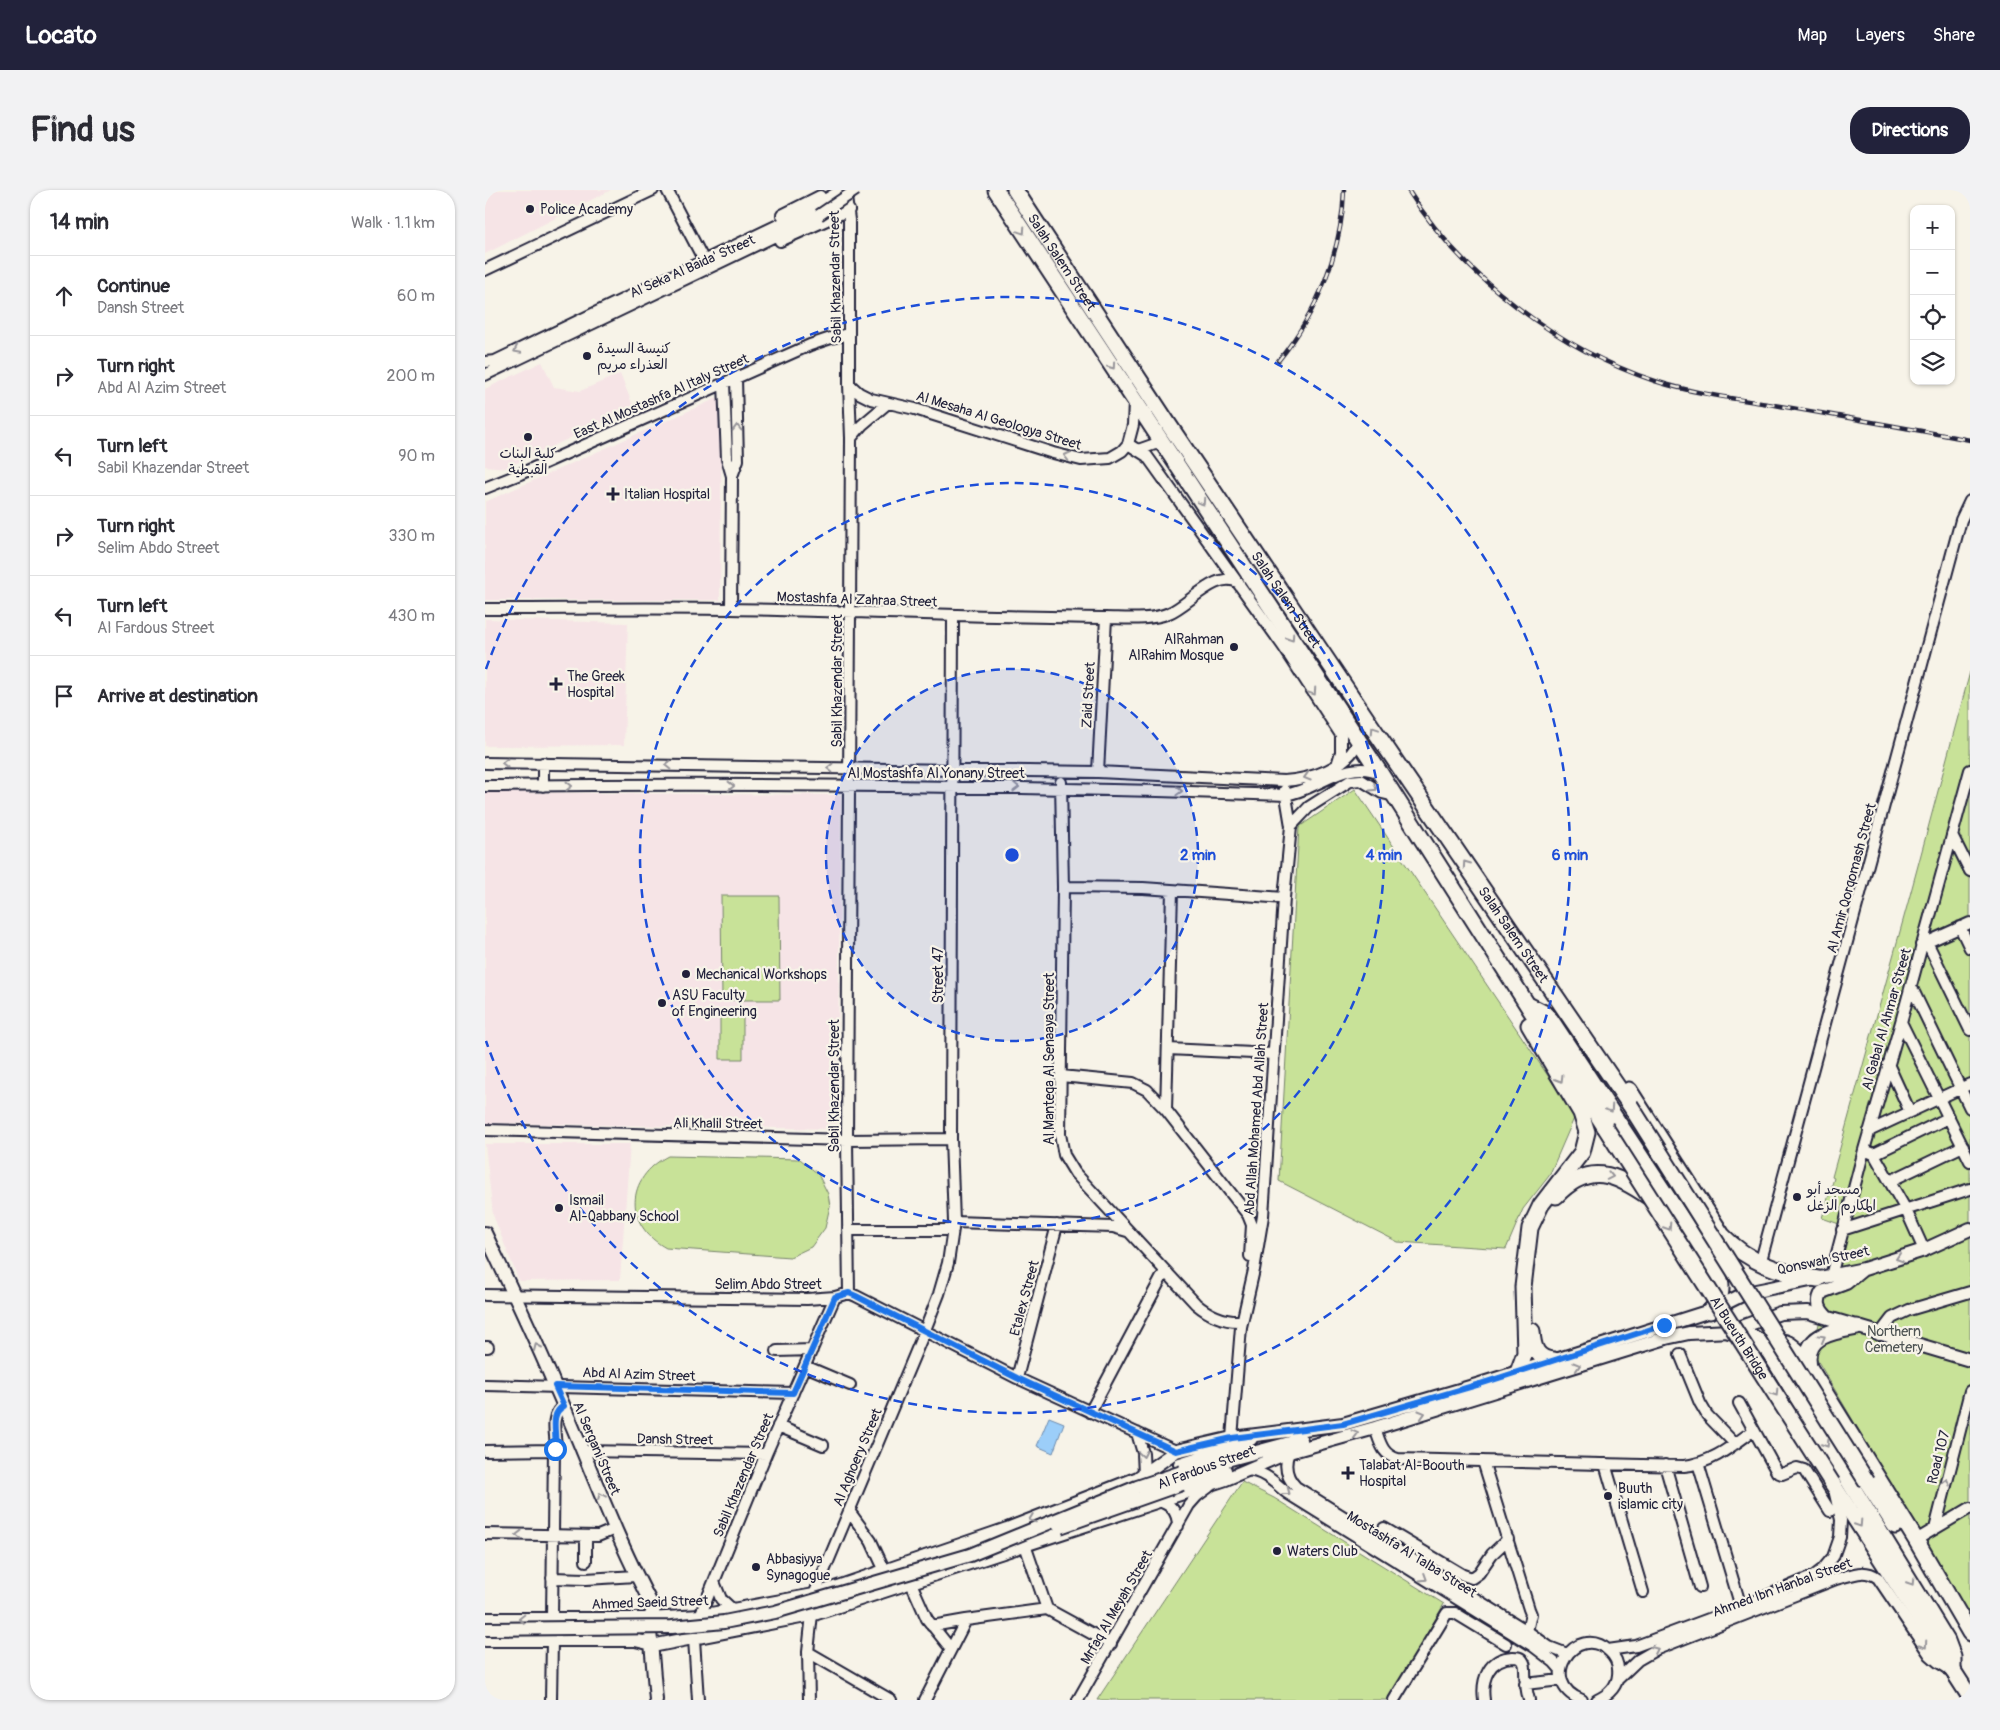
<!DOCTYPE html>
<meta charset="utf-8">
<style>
:root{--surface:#fff;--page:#f2f2f3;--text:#2b2b33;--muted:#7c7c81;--line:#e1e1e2;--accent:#22223b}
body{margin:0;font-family:Pangolin,"Playpen Sans Arabic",sans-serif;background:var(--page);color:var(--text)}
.controls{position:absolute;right:15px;top:15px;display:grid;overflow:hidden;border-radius:10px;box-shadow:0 1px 4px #0004}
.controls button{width:45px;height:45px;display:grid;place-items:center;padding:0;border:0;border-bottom:1px solid var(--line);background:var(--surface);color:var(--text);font:25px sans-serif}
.stop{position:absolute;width:15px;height:15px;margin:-11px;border:4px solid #1a73e8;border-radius:50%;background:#fff}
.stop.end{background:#1a73e8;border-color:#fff;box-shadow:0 1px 5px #0008}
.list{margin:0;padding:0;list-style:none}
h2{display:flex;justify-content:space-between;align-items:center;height:65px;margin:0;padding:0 20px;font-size:21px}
h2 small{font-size:16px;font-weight:400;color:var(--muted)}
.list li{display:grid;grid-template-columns:32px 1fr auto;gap:15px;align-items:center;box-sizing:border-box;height:80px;padding:0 20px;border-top:1px solid var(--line)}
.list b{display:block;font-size:19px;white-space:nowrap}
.list p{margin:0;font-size:16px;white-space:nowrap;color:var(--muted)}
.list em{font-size:16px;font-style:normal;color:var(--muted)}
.icon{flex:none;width:28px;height:28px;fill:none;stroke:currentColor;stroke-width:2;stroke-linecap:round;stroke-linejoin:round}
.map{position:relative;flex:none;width:1485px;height:1510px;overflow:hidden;border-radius:20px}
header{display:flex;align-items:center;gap:30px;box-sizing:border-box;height:70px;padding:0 25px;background:var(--accent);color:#fff}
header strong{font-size:24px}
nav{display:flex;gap:28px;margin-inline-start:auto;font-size:18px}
.intro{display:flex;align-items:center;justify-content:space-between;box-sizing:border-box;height:120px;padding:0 30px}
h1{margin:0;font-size:35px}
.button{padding:12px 22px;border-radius:20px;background:var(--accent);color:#fff;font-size:18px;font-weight:700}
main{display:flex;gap:30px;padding:0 30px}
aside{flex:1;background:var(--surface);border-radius:20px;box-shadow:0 1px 4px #0004}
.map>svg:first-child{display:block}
</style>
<header>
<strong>Locato</strong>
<nav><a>Map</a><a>Layers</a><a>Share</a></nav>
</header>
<div class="intro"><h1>Find us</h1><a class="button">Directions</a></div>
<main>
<aside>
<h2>14 min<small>Walk · 1.1 km</small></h2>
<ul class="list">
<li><svg class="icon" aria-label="ahead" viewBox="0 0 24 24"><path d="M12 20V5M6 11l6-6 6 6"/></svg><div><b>Continue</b><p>Dansh Street</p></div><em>60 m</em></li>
<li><svg class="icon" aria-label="right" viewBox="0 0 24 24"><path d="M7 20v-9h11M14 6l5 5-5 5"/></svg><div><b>Turn right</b><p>Abd Al Azim Street</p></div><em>200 m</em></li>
<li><svg class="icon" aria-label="left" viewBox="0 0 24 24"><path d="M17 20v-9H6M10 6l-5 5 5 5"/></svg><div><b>Turn left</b><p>Sabil Khazendar Street</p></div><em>90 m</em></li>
<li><svg class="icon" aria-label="right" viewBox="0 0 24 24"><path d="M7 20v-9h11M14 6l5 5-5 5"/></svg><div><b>Turn right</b><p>Selim Abdo Street</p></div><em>330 m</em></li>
<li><svg class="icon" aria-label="left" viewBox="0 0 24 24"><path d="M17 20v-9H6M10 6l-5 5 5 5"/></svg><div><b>Turn left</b><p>Al Fardous Street</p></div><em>430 m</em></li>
<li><svg class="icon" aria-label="arrive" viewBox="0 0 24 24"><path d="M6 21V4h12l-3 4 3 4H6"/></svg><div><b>Arrive at destination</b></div></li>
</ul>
</aside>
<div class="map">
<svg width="1485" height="1510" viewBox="0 0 1485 1510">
<rect width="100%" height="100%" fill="#f7f3e8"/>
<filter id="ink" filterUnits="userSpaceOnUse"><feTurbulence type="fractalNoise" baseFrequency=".02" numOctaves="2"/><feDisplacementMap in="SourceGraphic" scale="10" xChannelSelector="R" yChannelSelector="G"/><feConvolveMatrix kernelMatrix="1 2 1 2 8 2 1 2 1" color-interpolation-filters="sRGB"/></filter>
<g filter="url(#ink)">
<path fill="#f6e4e6" d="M0,0H126L0,64Z
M57,172L69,197L95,201L135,184L149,218L21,278L0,276V199Z
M237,206L235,410H0V312Z
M0,429L143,433L139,555L0,556Z
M0,602L356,605L352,939L0,933Z
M0,954H145L135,1090L34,1091L8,1025Z"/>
<path fill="#c8e298" stroke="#75826a" d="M1485,482V1427L1322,1153L1325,1143L1333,1138L1357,1035L1337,1028L1349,988L1347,987L1424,709Z
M870,599L1090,926L1064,986L1038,1019L1021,1059L913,1052L794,991L814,637Z
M236,706H294L295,810H237Z
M235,825H258V869H235Z
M183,966L315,969L333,984L343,1004L345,1016L340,1038L326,1057L305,1067L181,1058C139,1035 140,988 183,966Z
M757,1292L789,1308L959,1414L904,1510H612Z"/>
<path fill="#9ccef9" stroke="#6b89ad" d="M564,1227L579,1233L568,1263L552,1256Z"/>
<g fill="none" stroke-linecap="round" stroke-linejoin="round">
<defs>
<path id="minor" d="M182,0L216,65
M360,0L364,30V194L366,248L362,950L364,1103
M297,25L335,6
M295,51L364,20
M0,80L168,0
M0,172L10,171L320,22L356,0
M0,185L334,25
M239,193L242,269L247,286L246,419
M364,194L374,203L386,209L430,219L568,263L596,270L625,268L637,261L643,254L648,235L649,212
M366,248L377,235L403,213
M643,254L662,266L798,456L856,545V562L852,575
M653,260L670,254L680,255
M247,286L253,270L251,188
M0,298L35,284L325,155L346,148L364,144
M0,419C82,419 164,418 246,419C370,421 495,427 619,428C639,428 665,431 684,423C704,415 732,379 754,393
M0,573L613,582L799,591C826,589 863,578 874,550
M58,573V596
M613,582L621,428
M576,592L578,697L575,944L579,965L590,983L711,1114C725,1126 739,1132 757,1131
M0,596C267,593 534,596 800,605C833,600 861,568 895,583
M806,636L824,617L865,591L876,590L897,603L910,606
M1467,645L1485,681
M578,697L658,698L799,708
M1475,737L1485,758
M1442,752L1485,840
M1436,755L1485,733
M1426,796L1485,918
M1416,832L1485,971
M683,859L789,864
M1403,874L1425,922
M576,886L648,893L662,900L681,920L763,1025L767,1035L765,1066
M681,920L687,701
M0,940L362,950L466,949
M1384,941L1485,894
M1379,960L1389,964L1421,1020L1439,1060
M1389,964L1463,928
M1405,991L1478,956
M469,1032L628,1037L642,1041
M363,1040H468
M1357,1040L1485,999
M1275,1074L1476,330L1485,311
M1346,1086L1379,960L1416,832L1485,580
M0,1105L322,1109L350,1107L364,1103L371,1106L532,1188L691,1261
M1394,1145L1407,1128L1424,1120L1485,1102
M0,1157H3
M292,1161L327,1160
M1195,1164L1215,1213L1222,1225L1250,1254
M320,1176L365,1195
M532,1188L572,1035
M0,1195L308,1203
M1254,1213L1292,1282L1297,1284L1312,1278L1319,1280L1345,1321
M605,1222L680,1081
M293,1236L338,1255
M890,1238C895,1252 897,1265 913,1269L1199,1276C1227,1273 1247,1256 1269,1240
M652,1243L658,1263L659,1285
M747,1248L756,1137L769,1080L778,1026L799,708L806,636L800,600
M0,1261L68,1260L71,1256C70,1243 65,1223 79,1216
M97,1261L281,1264
M804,1262C799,1275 801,1287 811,1297L1042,1441L1064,1457L1082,1464
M998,1271L1044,1419L1046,1424L1042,1441
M1213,1273L1256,1417
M1120,1274L1158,1402
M1180,1275L1215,1397
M761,1280C779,1281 789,1292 802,1303L1048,1456L1069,1472L1076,1480
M673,1311C686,1314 693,1322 693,1336
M364,1321L386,1351L400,1381
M899,1338L978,1385L987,1388L994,1383L1007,1364L1023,1349
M1450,1339L1485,1201
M0,1344L113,1346L130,1339
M1431,1350L1485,1318
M540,1355L562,1419
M101,1371V1347
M67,1388L101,1389L151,1386
M229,1392L236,1409L249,1421
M426,1393L442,1429L466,1459
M562,1419L626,1454
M215,1426L281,1264L350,1107
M67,1428L69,1259
M447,1436L481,1430
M209,1449L213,1510
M1123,1460L1151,1456L1162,1452L1256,1417L1329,1386L1338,1379L1348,1367L1355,1347L1356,1330L1350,1304
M323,1462L406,1510
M1132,1490L1153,1470L1172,1459L1351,1389C1367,1385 1379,1378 1393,1388L1445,1465L1453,1472L1466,1480
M1040,1494L1076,1490
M66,1510L67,1450
M324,1510L323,1462L329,1405L440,1140L454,1104L463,1073L469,1032L466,949L468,426
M440,1510L481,1430L562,1419
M593,1510L704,1315L712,1306L724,1297
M909,1510L962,1423H970L1021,1454
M999,1510C996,1489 1004,1468 1028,1467C1032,1467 1036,1467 1038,1471C1040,1474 1040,1475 1040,1479C1040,1490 1041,1499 1044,1510
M1097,1510C1050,1492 1091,1431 1124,1461C1131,1467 1134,1476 1133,1485C1132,1497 1123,1505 1112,1510"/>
<path id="major" d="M0,1043C24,1094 48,1144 70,1196C103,1270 130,1347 169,1419L164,1429L171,1510
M1341,1126C1334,1119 1331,1112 1337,1102L1361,1093L1377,1080
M695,1274L758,1254L766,1249
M697,1282L816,1250
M697,1294L740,1280
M0,1429H164L215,1426L329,1405L522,1339L653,1288L691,1261L747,1248L858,1234L995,1194L1225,1121L1261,1103L1379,1079L1439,1060L1485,1039
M0,1450H150L172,1455L326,1425L741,1289L804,1262L890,1238L1181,1148L1204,1143L1245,1141L1295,1123L1323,1122L1485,1170"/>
<g id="highway">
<path d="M511,0L895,583L1120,937"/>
<path id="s1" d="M530,0L684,235L883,531L1145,915"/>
<path d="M1045,816L1059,823L1066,830L1233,1084C1239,1098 1236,1111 1225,1121"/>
<path d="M1144,900L1237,1045C1264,1073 1295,1083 1333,1089"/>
<path d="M1071,1006C1104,971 1131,984 1164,1007"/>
<path d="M1372,1137C1349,1141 1317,1145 1324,1177L1431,1350L1485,1443"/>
<path d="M1047,1141C1048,1157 1051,1169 1069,1170"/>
<path d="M1245,1141C1262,1144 1274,1148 1285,1163L1462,1451L1468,1467V1481"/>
<path d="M1287,1157C1301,1143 1313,1163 1323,1172"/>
<path d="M1033,1182L1040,1163L1038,1097L1045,1038L1056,1015L1097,962L1102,942L1096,923L1044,835"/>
<path d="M1382,1292L1410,1336"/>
<path d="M1347,1293L1485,1507"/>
</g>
</defs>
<use href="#minor" stroke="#22223b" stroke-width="14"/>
<use href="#major" stroke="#22223b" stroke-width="16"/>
<use href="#highway" stroke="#22223b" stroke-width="19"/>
<use href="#minor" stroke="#f7f3e8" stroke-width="10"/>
<use href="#major" stroke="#f7f3e8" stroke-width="12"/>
<use href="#highway" stroke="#f7f3e8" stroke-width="15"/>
<defs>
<path id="rail" d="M923,0C977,86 1073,159 1170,191C1210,204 1253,209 1295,216C1359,227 1422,238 1485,250
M793,171C832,124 857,61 859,0"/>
</defs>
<use href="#rail" stroke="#22223b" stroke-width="4.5"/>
<use href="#rail" stroke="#f7f3e8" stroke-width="2.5" stroke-dasharray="8" stroke-linecap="butt"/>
<defs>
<path id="minor-bridge" d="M334,25L371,0"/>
<path id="major-bridge" d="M575,1337L697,1294
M0,1439L187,1437L239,1432L290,1422L485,1365L652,1297L697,1282"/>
<g id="highway-bridge">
<path d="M1145,915L1382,1292"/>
<path id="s2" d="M1120,937L1347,1293"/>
</g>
</defs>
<use href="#minor-bridge" stroke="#22223b" stroke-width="14" stroke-linecap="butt"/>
<use href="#major-bridge" stroke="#22223b" stroke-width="16" stroke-linecap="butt"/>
<use href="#highway-bridge" stroke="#22223b" stroke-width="19" stroke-linecap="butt"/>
<use href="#minor-bridge" stroke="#f7f3e8" stroke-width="10"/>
<use href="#major-bridge" stroke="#f7f3e8" stroke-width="12"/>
<use href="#highway-bridge" stroke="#f7f3e8" stroke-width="15"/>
</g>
<defs><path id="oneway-chevron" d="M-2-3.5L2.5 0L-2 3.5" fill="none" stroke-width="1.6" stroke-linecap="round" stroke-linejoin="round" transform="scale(1.25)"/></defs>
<g stroke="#97959a">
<use href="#oneway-chevron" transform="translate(537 41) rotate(56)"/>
<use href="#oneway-chevron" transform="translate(32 160) rotate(153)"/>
<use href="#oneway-chevron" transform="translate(627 176) rotate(55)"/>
<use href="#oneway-chevron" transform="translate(252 238) rotate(-91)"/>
<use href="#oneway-chevron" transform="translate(582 266) rotate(-166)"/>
<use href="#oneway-chevron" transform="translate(717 312) rotate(57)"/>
<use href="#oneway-chevron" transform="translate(806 448) rotate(57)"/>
<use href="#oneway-chevron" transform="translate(828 502) rotate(56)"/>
<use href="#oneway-chevron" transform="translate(889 540) rotate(-124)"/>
<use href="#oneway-chevron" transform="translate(20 573) rotate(180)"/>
<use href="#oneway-chevron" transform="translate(183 575) rotate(-179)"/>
<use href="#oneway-chevron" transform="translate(345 578) rotate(-179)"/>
<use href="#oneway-chevron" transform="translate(822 587) rotate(163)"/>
<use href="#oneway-chevron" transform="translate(84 596)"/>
<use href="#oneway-chevron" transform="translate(246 596)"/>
<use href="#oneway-chevron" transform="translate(531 597) rotate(1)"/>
<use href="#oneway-chevron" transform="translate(889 598) rotate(32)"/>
<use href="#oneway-chevron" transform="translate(694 601) rotate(2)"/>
<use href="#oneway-chevron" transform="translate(981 674) rotate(-125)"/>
<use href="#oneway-chevron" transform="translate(1075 889) rotate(59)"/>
<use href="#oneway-chevron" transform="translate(1125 919) rotate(56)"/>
<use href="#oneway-chevron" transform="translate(1125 986) rotate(11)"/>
<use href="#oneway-chevron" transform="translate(1183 1037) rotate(57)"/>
<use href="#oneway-chevron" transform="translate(1414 1068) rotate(162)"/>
<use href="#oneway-chevron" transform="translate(1337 1148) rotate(-29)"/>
<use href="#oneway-chevron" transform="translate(52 1157) rotate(-114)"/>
<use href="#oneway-chevron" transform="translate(1092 1176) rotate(-17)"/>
<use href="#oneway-chevron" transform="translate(1290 1203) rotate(57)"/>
<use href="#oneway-chevron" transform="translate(937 1224) rotate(-17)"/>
<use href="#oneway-chevron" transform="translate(870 1244) rotate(-15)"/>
<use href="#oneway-chevron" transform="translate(1341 1254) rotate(58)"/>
<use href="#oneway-chevron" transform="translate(658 1264) rotate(80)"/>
<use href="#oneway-chevron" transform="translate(1461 1292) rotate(-76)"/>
<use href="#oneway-chevron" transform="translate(802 1302) rotate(37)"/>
<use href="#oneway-chevron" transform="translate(116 1306) rotate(-113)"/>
<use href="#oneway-chevron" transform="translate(547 1329) rotate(159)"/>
<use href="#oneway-chevron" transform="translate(1374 1334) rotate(57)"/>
<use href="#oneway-chevron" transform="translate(34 1345) rotate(-179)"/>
<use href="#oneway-chevron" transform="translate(939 1388) rotate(32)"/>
<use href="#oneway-chevron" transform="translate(1426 1392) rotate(58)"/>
<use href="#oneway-chevron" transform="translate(37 1429) rotate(179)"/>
<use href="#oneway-chevron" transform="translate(1439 1455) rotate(56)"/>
<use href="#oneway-chevron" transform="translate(1170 1460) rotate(-25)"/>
</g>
</g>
<g fill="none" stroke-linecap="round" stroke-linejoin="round" filter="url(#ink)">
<path stroke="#1a73e8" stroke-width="6" d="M70,1259C73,1245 63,1224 79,1216L70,1196L308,1203L350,1107L364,1103L371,1106L532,1188L691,1261L747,1248L858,1234L995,1194L1179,1135"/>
</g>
<circle cx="527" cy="665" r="186" fill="#1d4ed8" fill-opacity=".12"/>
<g fill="none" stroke="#1d4ed8" stroke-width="2.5" stroke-dasharray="9 6">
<circle cx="527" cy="665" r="186"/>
<circle cx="527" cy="665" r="372"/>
<path d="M1 479A558 558 0 1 1 1 851"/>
</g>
<g fill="#22223b" stroke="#f7f3e8" stroke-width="2">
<circle cx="45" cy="19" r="5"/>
<circle cx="102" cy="166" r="5"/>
<circle cx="43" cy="247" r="5"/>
<path d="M125.5 296.5h5v5h5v5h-5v5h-5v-5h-5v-5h5z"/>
<circle cx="749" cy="457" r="5"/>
<path d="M68.5 486.5h5v5h5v5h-5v5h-5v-5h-5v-5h5z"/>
<circle cx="201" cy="784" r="5"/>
<circle cx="177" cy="813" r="5"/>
<circle cx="1312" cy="1007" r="5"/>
<circle cx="74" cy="1018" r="5"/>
<path d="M860.5 1275.5h5v5h5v5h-5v5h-5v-5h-5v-5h5z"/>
<circle cx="1123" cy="1306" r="5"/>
<circle cx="792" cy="1361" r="5"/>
<circle cx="271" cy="1377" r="5"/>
</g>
<g text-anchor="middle" stroke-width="4.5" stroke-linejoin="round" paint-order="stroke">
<g font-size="14" fill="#22223b" stroke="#f7f3e8" text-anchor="start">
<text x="55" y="24">Police Academy</text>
<text x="112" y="163">كنيسة السيدة<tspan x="112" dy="16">العذراء مريم</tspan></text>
<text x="43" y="268" text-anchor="middle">كلية البنات<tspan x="43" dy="16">القبطية</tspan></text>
<text x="139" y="309">Italian Hospital</text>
<text x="739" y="454" text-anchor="end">AlRahman<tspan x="739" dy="16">AlRahim Mosque</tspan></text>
<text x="82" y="491">The Greek<tspan x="82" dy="16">Hospital</tspan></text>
<text x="211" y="789">Mechanical Workshops</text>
<text x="187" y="810">ASU Faculty<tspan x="187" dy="16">of Engineering</tspan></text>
<text x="1322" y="1004">مسجد أبو<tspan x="1322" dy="16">المكارم الزغل</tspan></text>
<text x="84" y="1015">Ismail<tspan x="84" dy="16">Al-Qabbany School</tspan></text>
<text x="874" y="1280">Talabat Al-Boouth<tspan x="874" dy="16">Hospital</tspan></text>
<text x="1133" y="1303">Buuth<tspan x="1133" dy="16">islamic city</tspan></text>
<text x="802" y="1366">Waters Club</text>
<text x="281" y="1374">Abbasiyya<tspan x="281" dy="16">Synagogue</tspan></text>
</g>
<g font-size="14" fill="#22223b" stroke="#f7f3e8">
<text dy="5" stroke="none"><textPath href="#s1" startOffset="86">Salah Salem Street</textPath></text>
<text transform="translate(207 76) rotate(-24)" y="5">Al Seka Al Baida' Street</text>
<text transform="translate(350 87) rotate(-91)" y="5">Sabil Khazendar Street</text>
<text transform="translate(176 206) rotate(-24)" y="5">East Al Mostashfa Al Italy Street</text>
<text transform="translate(514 230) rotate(17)" y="5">Al Mesaha Al Geologya Street</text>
<text transform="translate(372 409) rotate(2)" y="5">Mostashfa Al Zahraa Street</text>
<text dy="5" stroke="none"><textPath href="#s1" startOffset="491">Salah Salem Street</textPath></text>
<text transform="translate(352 491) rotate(-90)" y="5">Sabil Khazendar Street</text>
<text transform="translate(603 505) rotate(-87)" y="5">Zaid Street</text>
<text x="451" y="588">Al Mostashfa Al Yonany Street</text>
<text transform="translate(1366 688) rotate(-75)" y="5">Al Amir Qorqomash Street</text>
<text dy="5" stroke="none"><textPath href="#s1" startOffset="896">Salah Salem Street</textPath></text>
<text transform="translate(453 785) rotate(-90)" y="5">Street 47</text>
<text transform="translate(1401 829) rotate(-74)" y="5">Al Gabal Al Ahmar Street</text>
<text transform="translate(564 869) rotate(-90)" y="5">Al Manteqa Al Senaaya Street</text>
<text transform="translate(349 896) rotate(-90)" y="5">Sabil Khazendar Street</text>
<text transform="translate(771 919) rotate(-86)" y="5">Abd Allah Mohamed Abd Allah Street</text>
<text transform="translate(233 933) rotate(1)" y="5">Ali Khalil Street</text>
<text transform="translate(1338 1070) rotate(-12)" y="5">Qonswah Street</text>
<text x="283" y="1099">Selim Abdo Street</text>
<text transform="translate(539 1108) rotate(-75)" y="5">Etalex Street</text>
<text dy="5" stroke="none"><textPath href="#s2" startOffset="250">Al Bueuth Bridge</textPath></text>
<text transform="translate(154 1184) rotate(2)" y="5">Abd Al Azim Street</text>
<text transform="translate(190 1249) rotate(1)" y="5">Dansh Street</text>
<text transform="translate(112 1258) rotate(67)" y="5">Al Sergani Street</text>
<text transform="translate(372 1267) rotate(-67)" y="5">Al Aghoery Street</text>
<text transform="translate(1453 1267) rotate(-76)" y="5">Road 107</text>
<text transform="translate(721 1277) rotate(-20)" y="5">Al Fardous Street</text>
<text transform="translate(258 1285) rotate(-67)" y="5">Sabil Khazendar Street</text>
<text transform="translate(927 1364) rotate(32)" y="5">Mostashfa Al Talba Street</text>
<text transform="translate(1297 1397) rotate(-20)" y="5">Ahmed Ibn Hanbal Street</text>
<text transform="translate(165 1412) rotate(-2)" y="5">Ahmed Saeid Street</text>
<text transform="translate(631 1417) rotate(-60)" y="5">Mrfaq Al Meyah Street</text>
</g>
<g font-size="14" fill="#4c5252" stroke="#f7f3e8">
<text x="1409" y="1146">Northern<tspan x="1409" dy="16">Cemetery</tspan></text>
</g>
</g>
<circle cx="527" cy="665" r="8" fill="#1d4ed8" stroke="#f7f3e8" stroke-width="2.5"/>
<g font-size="15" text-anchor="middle" font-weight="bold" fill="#1d4ed8" stroke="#f7f3e8" stroke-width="4.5" stroke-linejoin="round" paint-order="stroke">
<text x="713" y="670">2 min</text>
<text x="899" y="670">4 min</text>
<text x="1085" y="670">6 min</text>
</g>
</svg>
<div class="controls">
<button>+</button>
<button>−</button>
<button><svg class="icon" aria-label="locate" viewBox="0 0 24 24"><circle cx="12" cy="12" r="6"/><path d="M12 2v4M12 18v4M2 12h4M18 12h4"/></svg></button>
<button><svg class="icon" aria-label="layers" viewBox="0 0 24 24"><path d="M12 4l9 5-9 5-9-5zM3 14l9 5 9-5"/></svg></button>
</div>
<div class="stop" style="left:70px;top:1259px"></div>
<div class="stop end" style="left:1179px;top:1135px"></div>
</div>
</main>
